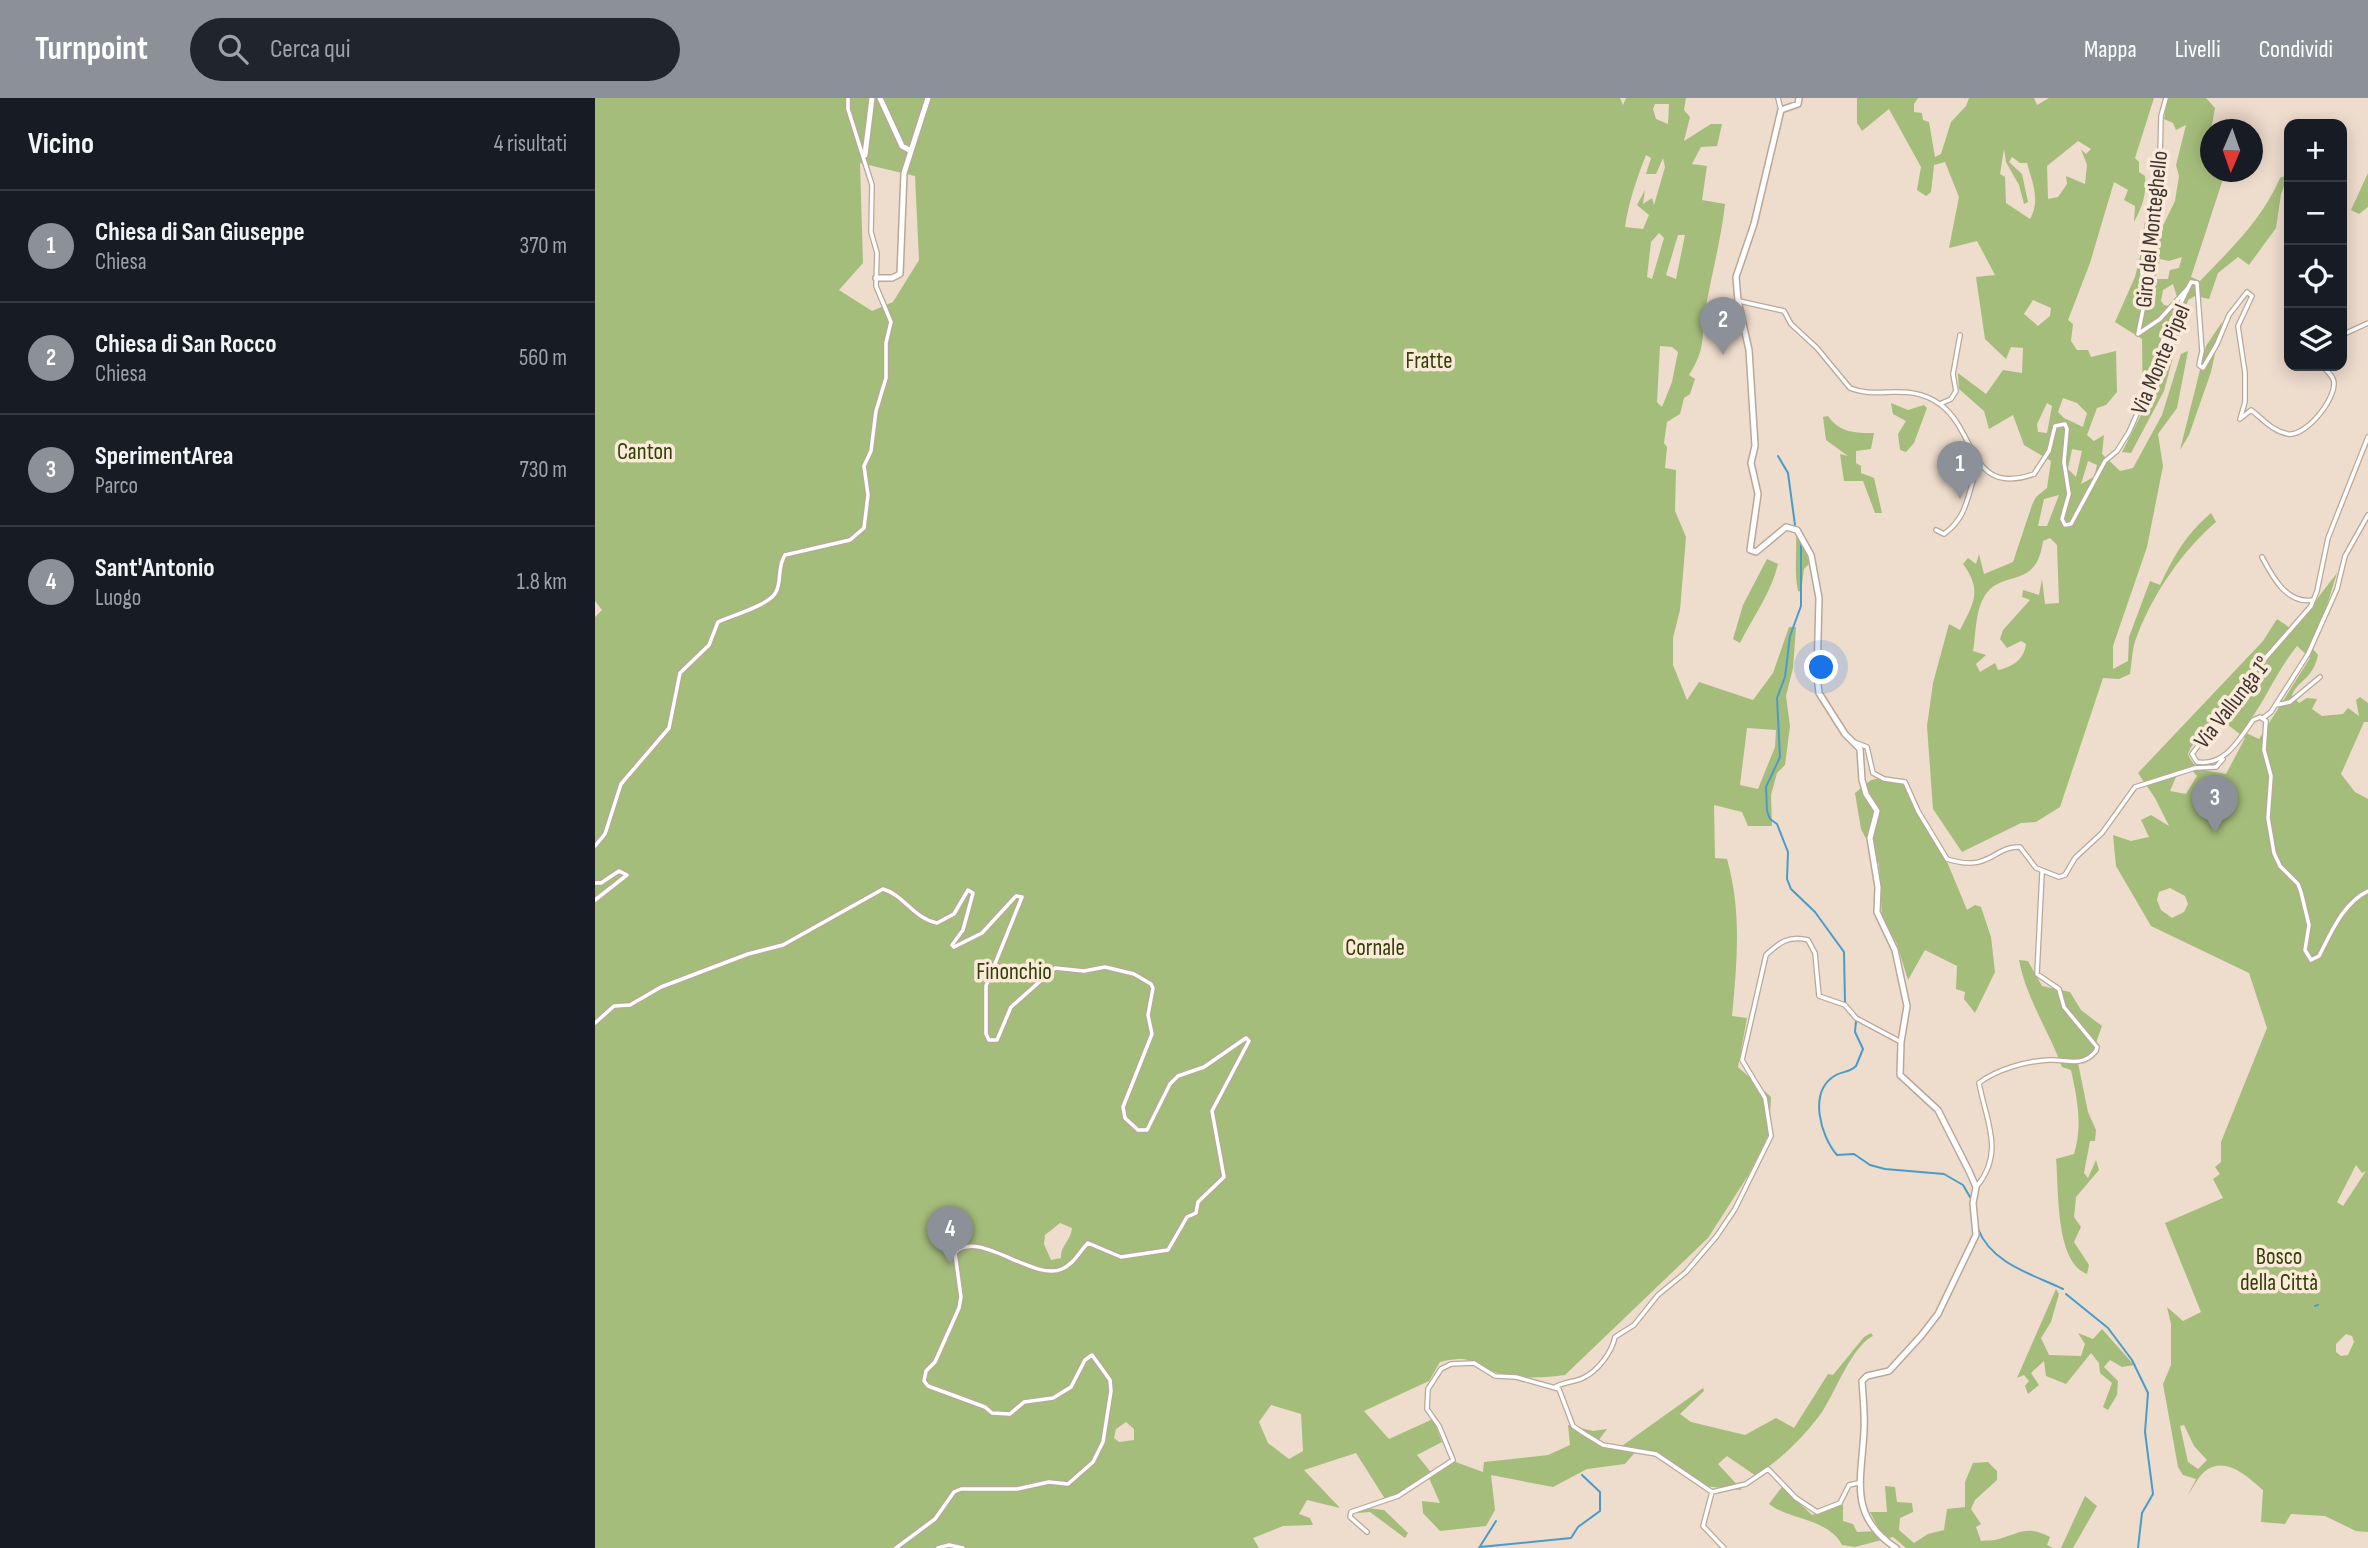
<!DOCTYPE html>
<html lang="it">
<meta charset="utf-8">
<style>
:root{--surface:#171b24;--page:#20242c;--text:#f1f3f6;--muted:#9ea1a6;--line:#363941;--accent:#8c9099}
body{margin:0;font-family:"Sofia Sans Condensed",sans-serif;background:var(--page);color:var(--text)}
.controls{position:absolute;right:21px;top:21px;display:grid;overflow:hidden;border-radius:14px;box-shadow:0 4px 18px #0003}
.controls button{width:63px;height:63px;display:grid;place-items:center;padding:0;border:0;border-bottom:2px solid var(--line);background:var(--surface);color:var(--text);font:35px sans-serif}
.compass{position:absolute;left:1605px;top:21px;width:63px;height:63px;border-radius:50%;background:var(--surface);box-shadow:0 4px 18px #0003;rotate:182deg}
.you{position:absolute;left:1227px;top:570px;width:24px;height:24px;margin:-18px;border:5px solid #fff;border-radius:50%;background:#1a73e8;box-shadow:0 0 0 10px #1a73e833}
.badge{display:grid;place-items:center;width:46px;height:46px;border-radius:50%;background:var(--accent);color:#fff;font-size:23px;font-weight:700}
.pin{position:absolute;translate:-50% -58px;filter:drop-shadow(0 2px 4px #0008)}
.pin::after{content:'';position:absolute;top:37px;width:24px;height:21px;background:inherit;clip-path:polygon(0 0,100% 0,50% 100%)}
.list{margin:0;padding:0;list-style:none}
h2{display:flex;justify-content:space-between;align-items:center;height:91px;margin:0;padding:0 28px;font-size:30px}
h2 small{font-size:23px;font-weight:400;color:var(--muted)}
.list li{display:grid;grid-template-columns:46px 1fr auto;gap:21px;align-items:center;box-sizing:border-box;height:112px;padding:0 28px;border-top:2px solid var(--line)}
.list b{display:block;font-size:26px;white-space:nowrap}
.list p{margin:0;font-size:23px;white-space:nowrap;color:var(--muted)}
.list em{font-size:23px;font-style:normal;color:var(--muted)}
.icon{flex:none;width:38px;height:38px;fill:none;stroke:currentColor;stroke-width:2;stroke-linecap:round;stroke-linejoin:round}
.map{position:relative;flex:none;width:1773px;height:1450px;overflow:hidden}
header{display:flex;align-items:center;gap:42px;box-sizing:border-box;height:98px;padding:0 35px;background:var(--accent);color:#fff}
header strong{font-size:33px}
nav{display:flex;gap:38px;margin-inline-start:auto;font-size:24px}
.search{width:490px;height:63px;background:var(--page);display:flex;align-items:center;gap:18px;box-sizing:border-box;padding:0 24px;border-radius:38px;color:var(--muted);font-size:26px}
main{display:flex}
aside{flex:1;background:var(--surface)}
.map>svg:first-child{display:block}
</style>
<header>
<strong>Turnpoint</strong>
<div class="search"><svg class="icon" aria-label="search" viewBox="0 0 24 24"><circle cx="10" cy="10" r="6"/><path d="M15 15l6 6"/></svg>Cerca qui</div>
<nav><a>Mappa</a><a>Livelli</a><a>Condividi</a></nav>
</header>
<main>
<aside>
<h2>Vicino<small>4 risultati</small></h2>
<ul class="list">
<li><span class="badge">1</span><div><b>Chiesa di San Giuseppe</b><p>Chiesa</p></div><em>370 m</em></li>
<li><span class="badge">2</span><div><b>Chiesa di San Rocco</b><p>Chiesa</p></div><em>560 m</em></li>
<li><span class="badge">3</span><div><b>SperimentArea</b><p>Parco</p></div><em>730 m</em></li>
<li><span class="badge">4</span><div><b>Sant'Antonio</b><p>Luogo</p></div><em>1.8 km</em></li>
</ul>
</aside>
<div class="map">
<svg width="1773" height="1450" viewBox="0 0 1773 1450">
<rect width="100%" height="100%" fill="#eedccd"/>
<path fill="#a5bd7b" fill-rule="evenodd" d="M0,0H1025L1028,7L1031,0H1091L1089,12L1095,19L1089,43L1116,26H1127L1122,48L1106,49L1097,66L1112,68L1107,102L1130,106C1126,143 1116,178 1110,214C1106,243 1111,250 1094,277L1100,281L1095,296L1089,300L1085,316L1072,324L1069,345L1072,349L1070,370L1081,372L1080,413L1091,439L1085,512L1078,540V567L1092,602L1104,584L1158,602L1178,575L1194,529H1201L1198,570L1191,598L1195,628L1190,667L1182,675L1176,697L1177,728H1153L1147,714L1119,707L1120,760L1132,761C1147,814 1142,865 1137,918L1152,920L1143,969L1176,999L1174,1036L1154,1076L1113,1140L970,1277C949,1280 923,1281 903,1275C872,1266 880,1256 845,1264L834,1283L769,1313L794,1341L838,1321L847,1344L822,1357L838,1377L858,1363L888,1374L889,1364L953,1357L975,1347L973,1327L998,1333L1012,1331L1001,1346L1024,1350L1108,1290L1109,1293L1085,1316L1096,1324L1150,1337L1181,1320L1199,1330L1233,1276L1238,1277L1269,1239L1276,1235L1278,1238C1257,1248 1241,1293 1227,1314C1209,1339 1187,1360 1161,1378L1132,1358L1123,1366L1147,1392L1109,1388L1061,1354L1042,1352L1030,1366L992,1371L958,1389L896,1377L900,1412L891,1428L845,1433L828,1415L827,1403L845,1405L834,1380L792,1404L761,1355L709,1372L745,1410L712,1402L704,1416L715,1420L718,1427L688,1428L658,1440L664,1450H0V519L7,512L0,503ZM1060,6H1074L1073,26L1061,21L1058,11ZM1051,57L1056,60L1051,76H1061L1068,60L1070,69L1059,107L1057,100L1048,106L1050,92L1042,107L1054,117L1048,131L1030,129C1033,107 1042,79 1051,57ZM265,65L320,78L324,162L298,204L277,213L244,192L268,165ZM1064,135L1069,140L1057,181L1052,179L1056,144ZM1083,137H1090L1081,181L1071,177ZM1065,248L1077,249L1083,254L1077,284L1067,309L1062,304ZM1152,630L1181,632L1180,649L1163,691L1145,687ZM465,1125L477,1130C476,1143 465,1148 466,1160L456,1162L449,1146L450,1137ZM676,1307L706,1316L708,1353L694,1361L673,1345L664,1324ZM531,1324L539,1331V1342L524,1344L519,1340L521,1331Z
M1262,0H1323L1319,6V14L1327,15L1328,22L1334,24L1340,59L1346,56L1356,24L1371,8L1374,0H1439L1442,7L1454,0H1559L1540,60L1544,64V74L1550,78C1552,96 1547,109 1539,124L1540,108L1529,102L1533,92L1519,84L1495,165L1473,222L1478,226L1476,243L1482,252H1493L1496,259L1521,253L1522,294L1511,307L1502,310L1492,337L1499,343L1509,337L1507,356L1525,373L1538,370L1567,317L1586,256L1593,253L1582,310L1563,336L1568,368L1552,449L1518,548V571L1533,563L1534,539L1555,483L1565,487C1579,458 1591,436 1616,415L1621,424C1587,453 1558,496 1542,538C1537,549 1537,564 1535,576L1524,581L1508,580L1465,709L1441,724L1426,725L1367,754L1338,711L1332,628L1338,585L1354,526L1365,532C1378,506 1388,493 1368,466L1373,460L1381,466L1384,456L1389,476L1418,464L1437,407L1441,399L1452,390L1456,363L1429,347L1418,317L1394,331L1389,313L1364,291L1363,275L1391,296L1408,272L1427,275L1428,250L1416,249L1411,261L1390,241L1381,179L1400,177L1382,143L1354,150L1364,99L1350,64L1339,67L1336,94L1331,98L1322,92L1326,69L1294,11L1267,33L1262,25ZM1483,43L1496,51L1491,56L1486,51L1492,67L1490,86L1471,78L1472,86L1463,99L1453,101L1452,68ZM1409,51L1411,64L1424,87L1429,106L1433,104L1427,76L1414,64L1417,59L1425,65H1432C1437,84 1446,102 1435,121L1411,105L1410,79L1405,76ZM1438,202L1456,210L1455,218L1443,228L1429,216ZM1468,300L1482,305L1492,315L1488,329L1469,320L1463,314ZM1452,305L1457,308L1452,335L1443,334L1442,326ZM1477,351L1487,353L1481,379L1473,371ZM1493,363L1502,367L1499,379L1486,386ZM1464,397L1452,428H1443L1449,401ZM1455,440L1462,447L1464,505L1450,506L1447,481L1444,497L1428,492L1427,499L1435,502L1408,532L1405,541L1412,550L1426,543L1431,546C1429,562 1417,569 1403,572L1400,565L1385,574L1381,566L1391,557L1378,553C1381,536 1380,514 1389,499C1407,469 1441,494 1448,443Z
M1573,0H1611L1620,10L1613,49L1616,74H1627L1629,78L1596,179L1605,183C1636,151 1668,120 1685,80L1694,76L1686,96L1681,130L1654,167L1643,159L1623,175L1614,201L1600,198L1593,202L1569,293L1536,355L1527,354L1548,313L1547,241L1520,224L1540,179L1550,139L1561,142L1580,103L1584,78L1581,67L1591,27L1581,32L1578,25L1569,21ZM1587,159L1584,170L1575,172L1573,181H1560L1565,161L1574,163ZM1578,186L1582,199L1574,208L1569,207L1566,203L1568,192Z
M1773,75V109L1764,116L1756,112Z
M1627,224L1616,274L1594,337L1585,352L1611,248Z
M1296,305L1313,312L1329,307L1332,310L1319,345L1311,354L1305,352L1303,336L1311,323L1298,316Z
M1233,318C1245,335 1260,335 1279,335L1276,351L1261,353V365L1266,368V375L1279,380L1287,415H1280L1268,383H1249L1245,356L1253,358L1231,342L1228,319Z
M1201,436L1210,446L1214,466L1209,471L1206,494L1203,493C1199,475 1202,454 1201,436Z
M1172,461L1183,466C1177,493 1158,519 1145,545L1138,541L1148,507Z
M1742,475L1718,551L1723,557C1718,582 1701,583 1697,598L1704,605L1712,600L1722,601L1717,611L1727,618L1748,616L1753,610L1764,618L1761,602L1765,599L1773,605V624H1769L1746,676L1760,694L1773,701V1434L1761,1433L1730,1418L1696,1416L1690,1426L1666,1424L1668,1392C1653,1379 1630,1356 1609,1374C1603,1379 1598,1390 1593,1397L1601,1381L1588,1377L1583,1369L1568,1286L1576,1267V1226L1572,1209L1588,1223L1606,1214L1570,1125L1628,1100L1618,1081L1625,1076L1620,1069L1626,1064V1044L1672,930L1654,875L1556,828L1521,768L1518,737L1536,743L1554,739L1546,722L1556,717L1574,728L1560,700L1543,675L1668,543L1682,521L1698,532ZM1702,548L1715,560L1664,641L1647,633C1669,607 1680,575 1702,548ZM1623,617L1632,621L1633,627L1650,640L1631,676C1615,672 1600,675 1593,656C1598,641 1614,631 1623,617ZM1595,670L1602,678L1591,696L1575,693L1584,672ZM1575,790L1590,798L1593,806L1589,814L1577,820L1566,812L1562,802L1564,794ZM1761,1067L1767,1075L1771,1073L1748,1108L1742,1104ZM1751,1236L1757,1238L1759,1244L1753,1257L1746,1258L1741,1254V1246ZM1589,1327L1599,1348L1612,1362L1603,1371L1593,1364L1585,1328Z
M1291,679L1306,682L1353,766L1372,812L1380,807L1386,809L1396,839L1400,874L1380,915L1369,901L1370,894L1361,891L1362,868L1330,852L1313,882L1302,846L1287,819L1284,766L1266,731L1260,695L1276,682Z
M1424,862L1433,863L1447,888L1475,894L1486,912L1507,928L1498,953L1483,965L1493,1014L1501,1032L1500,1043H1495L1489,1075L1493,1080L1501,1062L1504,1072L1481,1099L1479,1119L1486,1129L1479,1144L1494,1167L1492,1176C1460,1164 1464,1091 1461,1061L1479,1056C1488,1027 1482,1000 1476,972L1467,969C1454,933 1431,900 1424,862Z
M1461,1191L1464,1196L1456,1224L1446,1240L1454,1257L1486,1258L1490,1246L1483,1235L1498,1241L1507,1231L1539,1267L1527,1269L1515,1262L1509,1269L1523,1283L1522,1297L1513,1312L1508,1309L1517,1285L1505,1275L1504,1265L1496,1255L1471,1286L1451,1278L1449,1263L1436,1275L1444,1287L1433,1296L1430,1288L1434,1283L1429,1277L1422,1280Z
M1393,1364L1402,1373V1382L1380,1402L1376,1411L1386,1426L1381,1429L1386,1443C1392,1442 1398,1443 1404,1441C1425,1435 1432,1427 1455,1439L1452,1447L1458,1450H1311L1298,1439L1260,1449L1247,1447C1233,1420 1196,1423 1174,1406L1187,1389L1217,1417L1248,1407V1423L1258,1426L1262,1434L1285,1433L1275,1414H1292L1290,1388L1300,1389L1302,1404L1317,1405L1318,1414L1305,1420L1304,1432L1319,1445L1333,1436L1349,1432L1352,1411L1370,1409V1384L1378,1365Z
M1490,1398L1502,1408L1478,1450H1466Z
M772,1410L789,1412L813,1435L810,1440L775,1414L762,1415Z"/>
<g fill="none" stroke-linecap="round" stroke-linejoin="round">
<path stroke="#499cc9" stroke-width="2" d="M1183,358L1193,375L1200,427
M1206,445V508L1195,538L1190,579L1182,600L1185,659L1171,689L1172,713L1175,721L1182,726L1193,754L1192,781L1196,791L1220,814L1249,854L1250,905
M1261,923L1260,934L1268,951L1261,968C1254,975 1248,973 1241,977C1212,993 1226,1039 1242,1057L1259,1056L1275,1067L1290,1071L1349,1076L1368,1087L1375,1099
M1383,1131C1397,1166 1437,1176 1468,1191
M1471,1196L1513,1230L1537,1262L1553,1295L1550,1334L1558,1396L1547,1415L1543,1450
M1720,1208L1723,1207
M885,1449L976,1440L983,1429L1005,1413V1394L987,1377
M884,1450L901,1423"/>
<defs>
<path id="street" d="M1183,0L1186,12
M1571,0L1566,18L1565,58L1551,135L1547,174L1550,202L1543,236L1565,221L1593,190
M1144,203L1189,213L1196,226L1222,250L1255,290C1283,302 1314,283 1346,307C1382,334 1374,399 1439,376L1454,353L1460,328L1470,326L1472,331L1469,364L1474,396L1467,421L1470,427L1476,426L1510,363L1522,353L1534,334L1556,284L1568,242L1596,184L1602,185L1607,253L1604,267L1608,270L1622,246L1634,217L1652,194L1657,198L1643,228L1650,275V304L1645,321L1656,312C1668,321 1677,333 1693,336C1712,339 1745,296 1738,281C1736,276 1731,273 1728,268
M1747,237L1773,225
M1345,306L1356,301L1361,293L1358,276L1365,237
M1773,339L1733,440L1722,493L1716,508L1660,572L1597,656L1602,664C1630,668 1643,643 1658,622L1665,619L1671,623L1669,652L1676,678L1673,720L1679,755L1685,768L1703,786L1706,794L1714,827L1710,852L1716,862L1724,858C1736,835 1748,805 1773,793
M1341,432L1349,436C1375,417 1371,395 1384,367
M1667,459C1677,478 1692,507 1718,502
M1681,607L1695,604L1725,579
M1668,620L1676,614L1713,556L1742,491L1750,458L1773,417
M1259,644L1272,649L1278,675L1289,681L1310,684L1323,713L1352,761C1395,775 1398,748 1425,749L1441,770L1464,779L1470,777L1480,760L1507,735L1540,689L1600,670L1621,669L1628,661
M0,748L10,736L26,686L74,630L85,575L114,547L123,524C136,518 175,507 181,494C187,482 182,469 190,457L255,442L269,430L273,397L269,368L276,353L281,313L291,280V245L296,224L281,188L282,155L276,134L277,87L253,11V0
M0,785H6L24,773L32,777L0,802
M0,925L19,908L35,907L66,889L153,856L188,847L288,791C309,797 318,820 342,825L359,816L373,792L378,795L368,832L357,847L359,849L387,835L421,798L427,799L391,888V936L394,942H402L416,909L460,870L489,873L510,869L539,876L556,886L558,890L553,917L557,936L528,1009L530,1020L543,1032H552L575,986L583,978L609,969L651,940L654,943L617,1013L629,1079L603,1104L601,1115L592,1119L573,1152L526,1159L493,1145C484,1154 479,1166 467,1171C438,1184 383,1130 360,1155L366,1199L364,1210L340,1264L331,1273L329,1283L333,1288L390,1309L397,1315L415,1316L429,1304L458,1300L476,1289L490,1262L497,1257L515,1282L516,1293L508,1344L498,1364L473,1386L454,1384L422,1391H366L359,1394L340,1421L301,1450
M1382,1088C1410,1054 1391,1023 1384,985C1402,971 1432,963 1454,962C1472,961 1487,970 1501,953L1502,949L1469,909L1464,891L1442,876L1447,775
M960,1289C969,1284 979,1284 988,1280C1003,1273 1017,1254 1020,1239L1039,1227L1063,1197L1091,1174L1121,1139L1140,1111L1176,1038L1170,1000L1147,962L1171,857C1184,845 1193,837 1213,842L1220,855L1224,898L1250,907L1261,920L1306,944
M1117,1394L1151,1386L1173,1371L1201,1400L1222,1414L1245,1405L1254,1387L1263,1385
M772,1434L755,1419L756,1414L803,1398L858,1362L844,1328L832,1311L833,1291L846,1271L856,1266L879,1265L900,1278L921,1279L964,1291L978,1328L990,1336L1008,1347L1061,1356L1117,1394L1108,1428L1129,1450
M343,1450L354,1447L368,1450"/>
<path id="secondary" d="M285,0L307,48L316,53
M1204,0L1203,6L1186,12L1159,126L1141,179L1143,203L1154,252L1160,348L1156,365L1163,396L1155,452L1161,454L1191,429L1202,432L1216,457L1224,500L1222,578L1224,595L1250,636L1265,651L1267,682L1271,696L1282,713L1275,740L1283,789L1282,814L1300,852L1312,908L1306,944L1305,977L1343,1012L1374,1073L1381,1089L1378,1105L1381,1137L1343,1216L1326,1238L1294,1273L1272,1278L1267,1283C1268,1299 1270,1316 1269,1332C1267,1381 1252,1417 1301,1450
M270,57L277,0
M281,180H297L305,176L309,75L333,0"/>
</defs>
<use href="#street" stroke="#b9a899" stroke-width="6"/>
<use href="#secondary" stroke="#b9a899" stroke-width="8"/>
<use href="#street" stroke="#fff" stroke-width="3.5"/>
<use href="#secondary" stroke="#fff" stroke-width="5"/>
</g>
<g text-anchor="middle" stroke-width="7" stroke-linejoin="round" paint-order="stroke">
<g font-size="23" fill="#3e3731" stroke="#fbe9da">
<text transform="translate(1556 131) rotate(-84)" y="8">Giro del Monteghello</text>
<text transform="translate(1565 261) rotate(-67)" y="8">Via Monte Pipel</text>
<text transform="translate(1637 604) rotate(-52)" y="8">Via Vallunga 1°</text>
</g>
<g font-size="23" fill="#2f3f05" stroke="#fbe9da">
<text x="834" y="270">Fratte</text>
<text x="50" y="361">Canton</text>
<text x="780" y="857">Cornale</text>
<text x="419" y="881">Finonchio</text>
<text x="1684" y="1166">Bosco<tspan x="1684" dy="26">della Città</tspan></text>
</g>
</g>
</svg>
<div class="controls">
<button>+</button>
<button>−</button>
<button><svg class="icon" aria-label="locate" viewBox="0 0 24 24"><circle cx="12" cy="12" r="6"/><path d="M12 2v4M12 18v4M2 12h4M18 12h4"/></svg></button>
<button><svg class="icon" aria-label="layers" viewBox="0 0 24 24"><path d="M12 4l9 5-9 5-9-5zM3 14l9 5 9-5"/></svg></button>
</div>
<svg class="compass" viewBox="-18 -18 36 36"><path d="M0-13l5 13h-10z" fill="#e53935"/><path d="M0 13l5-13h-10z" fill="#9ea1a6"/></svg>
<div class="you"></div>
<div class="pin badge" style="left:1365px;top:401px">1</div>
<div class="pin badge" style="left:1128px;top:257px">2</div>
<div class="pin badge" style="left:1620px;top:735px">3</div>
<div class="pin badge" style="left:355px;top:1166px">4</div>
</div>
</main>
